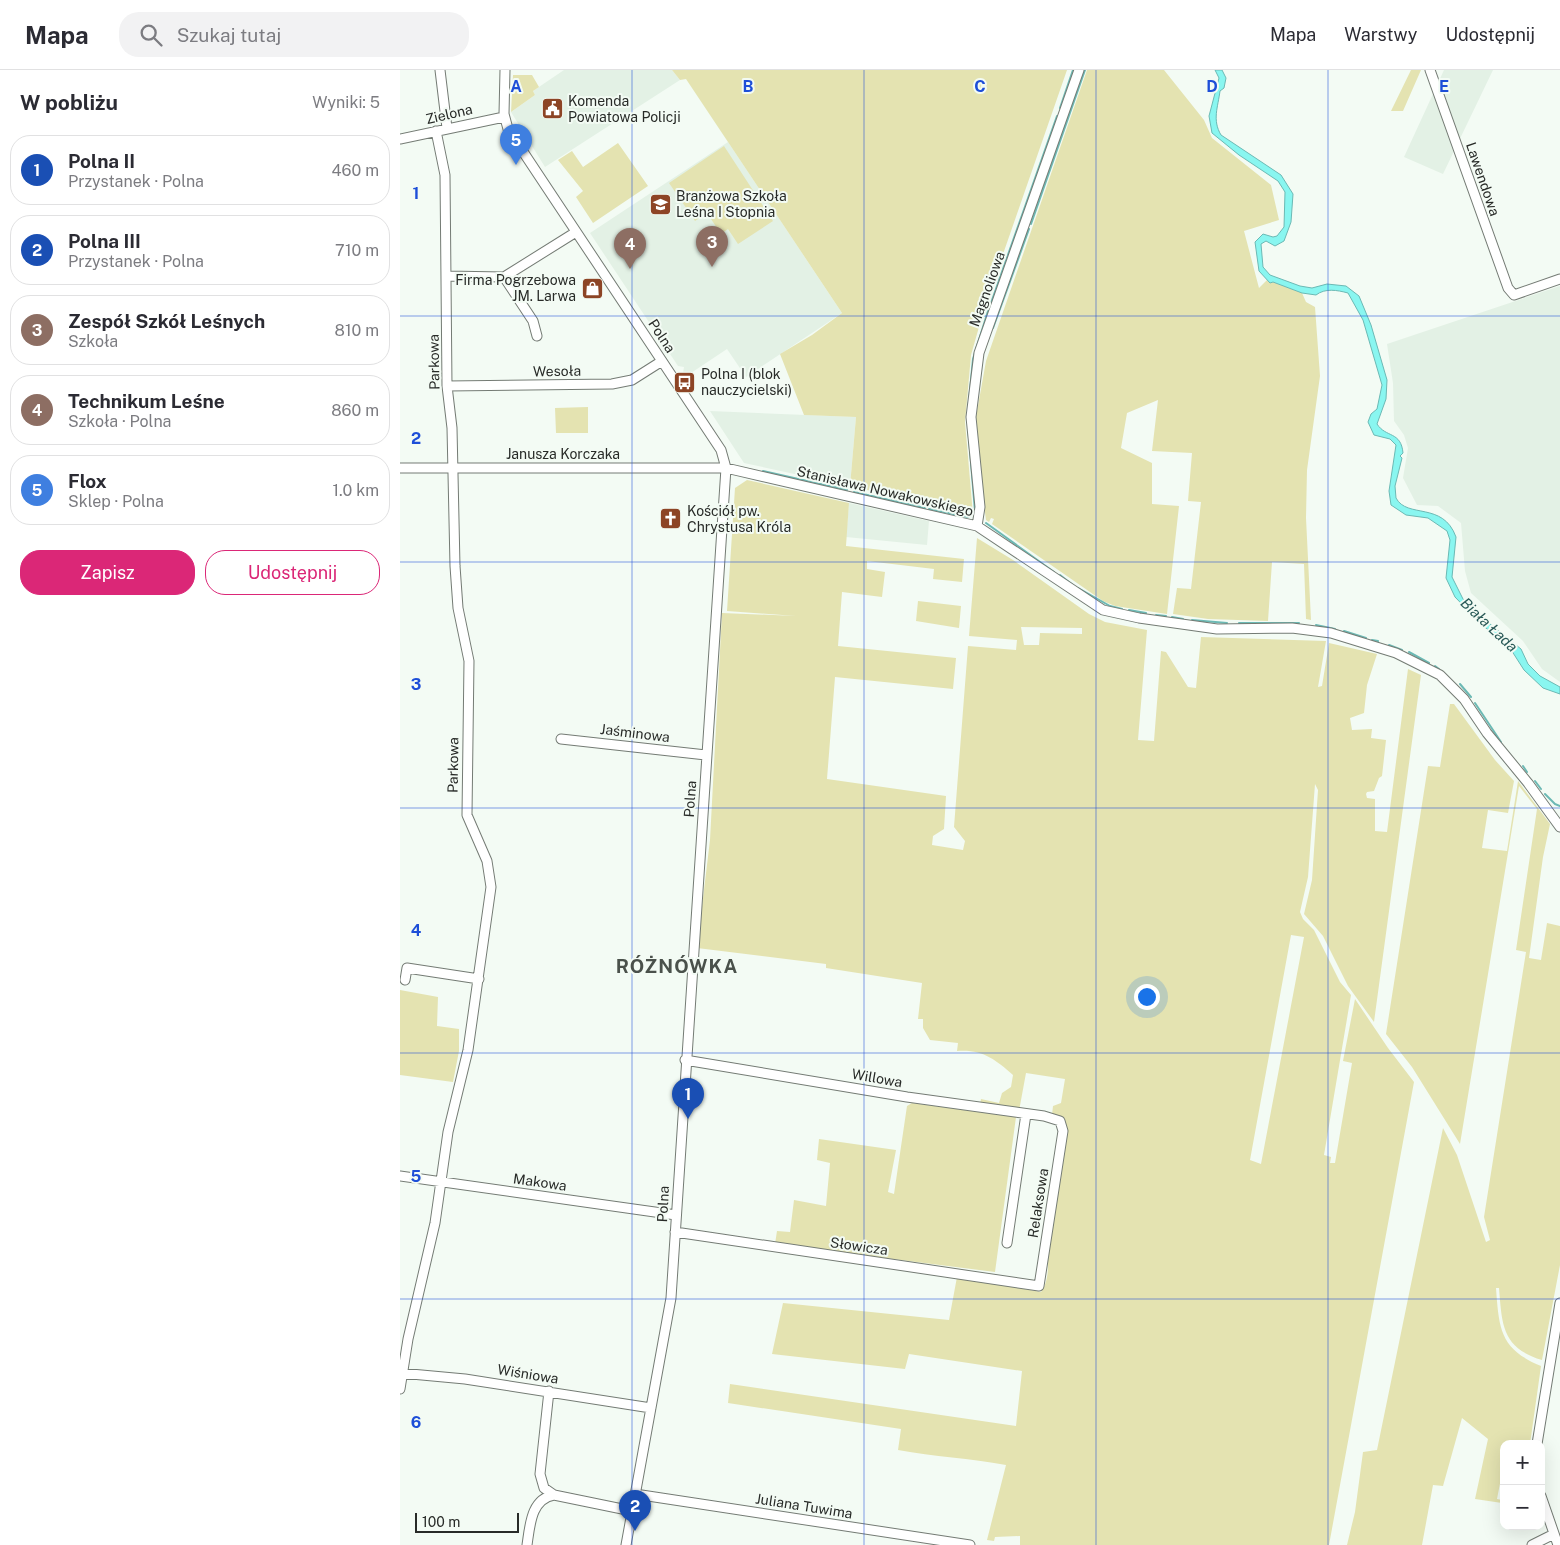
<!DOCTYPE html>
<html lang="pl">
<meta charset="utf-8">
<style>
:root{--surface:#fff;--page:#f2f2f3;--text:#2b2b33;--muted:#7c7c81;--line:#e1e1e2;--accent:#db2777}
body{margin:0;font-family:"Public Sans",sans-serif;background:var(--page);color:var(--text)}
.controls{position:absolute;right:15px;bottom:15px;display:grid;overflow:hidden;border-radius:10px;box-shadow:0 5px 20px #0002}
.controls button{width:45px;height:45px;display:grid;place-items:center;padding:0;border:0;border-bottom:1px solid var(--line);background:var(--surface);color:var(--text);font:25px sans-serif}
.scale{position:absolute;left:15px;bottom:12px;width:104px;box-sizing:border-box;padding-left:5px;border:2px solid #282b28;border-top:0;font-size:14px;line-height:18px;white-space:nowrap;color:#282b28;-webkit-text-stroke:4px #f3fbf4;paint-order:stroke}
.you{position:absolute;left:746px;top:926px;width:18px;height:18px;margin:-12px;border:4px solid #fff;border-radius:50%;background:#1a73e8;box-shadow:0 0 0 8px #1a73e833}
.badge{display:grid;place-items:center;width:32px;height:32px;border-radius:50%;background:var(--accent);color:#fff;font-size:16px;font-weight:700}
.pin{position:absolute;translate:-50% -41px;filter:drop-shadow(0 1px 2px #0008)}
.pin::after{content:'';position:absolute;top:26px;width:18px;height:15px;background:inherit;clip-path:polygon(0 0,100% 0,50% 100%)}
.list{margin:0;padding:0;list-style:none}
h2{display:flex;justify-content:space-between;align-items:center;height:65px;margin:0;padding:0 20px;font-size:21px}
h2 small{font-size:16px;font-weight:400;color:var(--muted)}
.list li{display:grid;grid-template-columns:32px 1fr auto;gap:15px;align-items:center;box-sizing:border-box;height:70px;margin:0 10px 10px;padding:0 10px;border:1px solid var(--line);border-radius:20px}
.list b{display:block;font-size:19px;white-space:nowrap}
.list p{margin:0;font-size:16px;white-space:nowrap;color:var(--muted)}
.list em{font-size:16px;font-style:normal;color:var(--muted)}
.actions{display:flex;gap:10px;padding:15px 20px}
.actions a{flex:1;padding:11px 0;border:1px solid var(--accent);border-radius:20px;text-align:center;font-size:18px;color:var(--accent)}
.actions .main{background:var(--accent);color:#fff}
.icon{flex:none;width:28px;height:28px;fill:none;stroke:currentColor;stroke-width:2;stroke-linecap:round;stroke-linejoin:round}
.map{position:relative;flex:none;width:1160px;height:1475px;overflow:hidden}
header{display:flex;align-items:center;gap:30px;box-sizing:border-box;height:70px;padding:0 25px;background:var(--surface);border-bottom:1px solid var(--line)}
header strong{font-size:24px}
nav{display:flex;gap:28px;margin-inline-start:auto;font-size:18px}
.search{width:350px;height:45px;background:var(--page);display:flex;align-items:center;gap:12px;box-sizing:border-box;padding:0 18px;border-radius:20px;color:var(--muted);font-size:19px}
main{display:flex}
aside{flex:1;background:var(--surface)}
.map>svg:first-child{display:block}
</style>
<header>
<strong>Mapa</strong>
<div class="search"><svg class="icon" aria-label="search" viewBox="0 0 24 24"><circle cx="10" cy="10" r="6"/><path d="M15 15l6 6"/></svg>Szukaj tutaj</div>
<nav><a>Mapa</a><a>Warstwy</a><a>Udostępnij</a></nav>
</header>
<main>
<aside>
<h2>W pobliżu<small>Wyniki: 5</small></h2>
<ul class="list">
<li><span class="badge" style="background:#1a4fb4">1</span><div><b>Polna II</b><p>Przystanek · Polna</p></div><em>460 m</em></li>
<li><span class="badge" style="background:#1a4fb4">2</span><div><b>Polna III</b><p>Przystanek · Polna</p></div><em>710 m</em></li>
<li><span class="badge" style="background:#8d6e63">3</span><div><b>Zespół Szkół Leśnych</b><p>Szkoła</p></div><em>810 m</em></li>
<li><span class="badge" style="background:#8d6e63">4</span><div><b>Technikum Leśne</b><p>Szkoła · Polna</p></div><em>860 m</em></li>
<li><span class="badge" style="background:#3f7fe0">5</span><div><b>Flox</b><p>Sklep · Polna</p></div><em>1.0 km</em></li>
</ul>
<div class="actions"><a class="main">Zapisz</a><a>Udostępnij</a></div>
</aside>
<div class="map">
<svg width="1160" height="1475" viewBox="0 0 1160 1475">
<rect width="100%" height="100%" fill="#f3fbf4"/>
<path fill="#e3f1e5" d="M164,0H272L280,10L145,97L111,42L135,25L133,21Z
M1044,0H1093L1043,104L1004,87Z
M328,72L442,243L346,307L327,279L285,307L283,303L284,297L278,296L190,163Z
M1160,216V612L1142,599L1123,571L1071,523L1065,501L1061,453L1038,436L1017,435L1003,408L1008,378L1004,365L994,351L993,313L987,274Z
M310,341L456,347L450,416L344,393Z
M449,433L529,451L527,475L446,467Z"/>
<path fill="#e4e3b1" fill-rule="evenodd" d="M272,0H667L585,236L571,285L565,352L573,445L450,416L456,347L404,345L380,284L412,265L442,243L286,9L280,10Z
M687,0H764L804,50L812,68L871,115L879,150L844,161L859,218L867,210L870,213L873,212L902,223L906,232L915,237L920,306L907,400L906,448L911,550L906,549L904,494L872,492L868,551L808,549L773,544L777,518L791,519L801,432L788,431L792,383L752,381L758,330L727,343L721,378L752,393V434L779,436L767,544L715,536L703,531L592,454L594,449L591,448L589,452L586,450L580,406L576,347L586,291Z
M1011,0H1021L1003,41H991Z
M113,5H132L139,17L133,21L135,25L111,42Z
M218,73L248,116L193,153L176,127L183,121L158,90L172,81L183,97Z
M324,76L373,151L338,174L328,159L321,164L307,143L295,151L269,113Z
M188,337V363H156L155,338Z
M347,410L449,433L446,476L564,489L562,512L533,509L534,499L467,491V499L485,502L482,527L442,522L438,576L556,588L553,619L435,607L427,709L546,726L544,759L533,766L532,775L563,780L565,771L554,757L568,576L616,580L617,570L569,566L577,468L613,490L689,544L705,552L747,560L738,670L754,671L761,581L766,582L788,617L796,618L801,567L926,571L918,617L922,616L929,573L977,584L967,615L964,643L950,648L952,660L972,659L971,668L986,670L982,706L979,708L974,721L967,722L966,724L967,728L975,729V761L987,762L1008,599L1021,605L974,952L948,916L923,866L904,844L912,810L918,720L915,714L908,807L900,842L903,849L914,860L940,912L951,925L924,1085L931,1087L930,1093H935L952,993L943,991L955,929L988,978L1014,1012L929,1475H620V1466L595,1467L594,1471L587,1470L606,1395C570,1388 534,1387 498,1380L501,1359L328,1333L330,1314L616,1356L622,1301L509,1284L505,1299L372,1284L383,1233L549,1250L557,1207L641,1222C649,1211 648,1197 648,1184L665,1069L667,1063L665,1050L652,1045L653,1036L661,1033L665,1009L626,1003L619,1041L580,1035L581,1029L599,1033L602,1023L611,1017L613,1005C595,989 582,979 557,981L558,973L530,970L523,958V949H518L522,913L426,898V894L297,878L310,770L322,543L396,546L327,541L335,418ZM621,557L682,558V564L640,563L639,575H624ZM891,865L904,867L861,1094L850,1090Z
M518,531L561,536L559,558L516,551Z
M1050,634H1054L1095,690L1114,711L1108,743L1088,740L1082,778L1107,781L1118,711L1150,754L1143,787L1129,888L1141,890L1147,853L1160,856V1195L1142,1290C1102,1278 1102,1255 1099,1218H1096C1099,1259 1100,1279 1141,1296L1130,1374H1104V1393L1097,1429L1102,1430V1433L1075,1429L1088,1369L1062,1348L1043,1416L1033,1415L1022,1475H947L955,1442L963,1382L977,1380L1043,1058L1057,1085L1086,1172L1090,1170L1084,1147L1126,882L1116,880L1137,739L1119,716L1060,1074L1012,997L986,964L1028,696L1040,697Z
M0,920L38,927L37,956L59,959V981L53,1012L0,1005Z
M512,1033L616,1047L595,1202L375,1174L377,1161L390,1162L394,1130L426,1136L430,1093L417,1090L419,1069L496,1080L488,1122L494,1124L507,1036Z"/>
<path fill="#89f6f0" stroke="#6cb9b4" d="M815,0H822L826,8L824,18L820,21C818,37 812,50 821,65L881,105L893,124L891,152L884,171L875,176L866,171L861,174L863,197L870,205L900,216L912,218L927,214L946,216L959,226L971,255L987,310L986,329L977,354C986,368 1001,361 1003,383L1000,386L1002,388L995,416L996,428C1007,449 1043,431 1056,467L1052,507L1063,529L1074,541L1121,579L1128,594L1140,606L1160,617V624L1143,618L1124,600L1108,575L1082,555L1055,527L1046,508L1050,470L1047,461L1028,448L1006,445L991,435L989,421L996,375L990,369L974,365L968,352L971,344L977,339L982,315L963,250L948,223C937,220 925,218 916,225L902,223L873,212L870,213L859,201L855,172L863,164L873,167L877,166L884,157L885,122L878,111L839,85L812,63L809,46L819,8Z"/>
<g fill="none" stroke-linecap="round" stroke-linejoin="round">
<path stroke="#6cb9b4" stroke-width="2" d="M660,38L673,0
M631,154L685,0
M591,233L657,46
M593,258L629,159
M568,342L573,289L588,241
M568,356L575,441
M363,401L447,420
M454,422L525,438
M529,439L568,447
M586,453L654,502
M660,505L674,516
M678,518L710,536L722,539
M729,540L746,543
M756,545L766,546
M772,547L783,549
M792,550L827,553
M839,553H899
M916,555L935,559
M944,561L966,568
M972,570L978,571
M989,575L1002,580
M1009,582L1029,593
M1035,596L1039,599
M1060,614L1071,627
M1075,633L1101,672
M1123,696L1127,702
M1135,711L1141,719
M1145,724L1155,734L1160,736"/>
<defs>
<path id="minor" d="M40,0L47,58
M105,0L104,44L108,59L321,380L326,398L271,1228L226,1475
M1030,0L1108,218L1114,225L1160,209
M0,69L104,47
M46,206L104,207
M104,207L176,162
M104,207L133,251L137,266
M47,316L212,314L232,310L262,291
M0,398H326L577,456L703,540L739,548L817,559L892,558L931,563L996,583L1040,605L1064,629L1087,663L1128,713L1160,757
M577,456L580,437L571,347L579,283L679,0
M161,669L306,685
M5,910L7,898L79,909
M0,1106L276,1145
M275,1162L639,1216L663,1061L660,1051L644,1046L507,1027L285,990
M607,1173L626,1044
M0,1303L65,1309L251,1338
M0,1319L8,1269L35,1153L48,1062L68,980L91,817L87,791L67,745L69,591L58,538L55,496L52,358L47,316L45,105L36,61
M149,1321L140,1404L144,1418L154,1425L232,1441
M1137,1374L1160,1233
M235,1424L570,1475
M1141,1426L1158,1475
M127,1475C130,1455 131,1429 154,1425
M1132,1475L1154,1464"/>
</defs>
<use href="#minor" stroke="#747b74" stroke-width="11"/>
<use href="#minor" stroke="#fff" stroke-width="9"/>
</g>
<path fill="none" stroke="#1d4ed8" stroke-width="1" stroke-opacity="0.55" d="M232,0V1475M464,0V1475M696,0V1475M928,0V1475M0,246H1160M0,492H1160M0,738H1160M0,983H1160M0,1229H1160"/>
<defs>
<symbol id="civic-square" viewBox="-11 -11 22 22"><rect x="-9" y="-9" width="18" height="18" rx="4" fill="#8d4425" stroke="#f3fbf4"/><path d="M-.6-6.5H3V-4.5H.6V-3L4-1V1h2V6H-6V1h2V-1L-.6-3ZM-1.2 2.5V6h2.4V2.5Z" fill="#fff"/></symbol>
<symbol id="school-square" viewBox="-11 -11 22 22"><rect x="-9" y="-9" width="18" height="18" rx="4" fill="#8d4425" stroke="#f3fbf4"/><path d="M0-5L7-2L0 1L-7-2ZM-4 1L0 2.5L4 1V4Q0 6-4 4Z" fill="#fff"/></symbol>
<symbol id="shop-square" viewBox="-11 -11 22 22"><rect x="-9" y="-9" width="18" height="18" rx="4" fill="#8d4425" stroke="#f3fbf4"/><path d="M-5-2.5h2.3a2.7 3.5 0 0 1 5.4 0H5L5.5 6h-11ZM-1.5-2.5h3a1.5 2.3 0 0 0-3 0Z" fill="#fff"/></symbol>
<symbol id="bus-square" viewBox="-11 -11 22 22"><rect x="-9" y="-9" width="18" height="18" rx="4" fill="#8d4425" stroke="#f3fbf4"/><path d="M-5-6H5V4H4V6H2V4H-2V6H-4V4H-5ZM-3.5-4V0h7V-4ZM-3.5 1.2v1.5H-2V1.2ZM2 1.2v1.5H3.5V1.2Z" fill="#fff"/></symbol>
<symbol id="church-square" viewBox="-11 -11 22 22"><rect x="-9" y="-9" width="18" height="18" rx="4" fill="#8d4425" stroke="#f3fbf4"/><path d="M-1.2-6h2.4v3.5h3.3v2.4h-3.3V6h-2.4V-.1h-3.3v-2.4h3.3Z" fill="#fff"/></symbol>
</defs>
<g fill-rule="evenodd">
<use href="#civic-square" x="140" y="26" width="25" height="25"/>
<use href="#school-square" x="248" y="122" width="25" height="25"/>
<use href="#shop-square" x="180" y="206" width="25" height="25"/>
<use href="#bus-square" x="272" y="300" width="25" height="25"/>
<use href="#church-square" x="258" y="436" width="25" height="25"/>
</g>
<g text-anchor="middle" stroke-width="4" stroke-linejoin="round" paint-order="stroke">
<g font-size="14" fill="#282b28" stroke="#f3fbf4" text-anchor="start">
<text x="168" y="36">Komenda<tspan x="168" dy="16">Powiatowa Policji</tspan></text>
<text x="276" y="131">Branżowa Szkoła<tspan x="276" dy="16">Leśna I Stopnia</tspan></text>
<text x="176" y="215" text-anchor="end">Firma Pogrzebowa<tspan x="176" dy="16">JM. Larwa</tspan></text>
<text x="301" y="309">Polna I (blok<tspan x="301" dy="16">nauczycielski)</tspan></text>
<text x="287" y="446">Kościół pw.<tspan x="287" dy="16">Chrystusa Króla</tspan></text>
</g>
<g font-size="14" fill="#282b28" stroke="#f3fbf4">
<text transform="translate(49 44) rotate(-13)" y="5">Zielona</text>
<text transform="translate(1083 109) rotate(71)" y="5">Lawendowa</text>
<text transform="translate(587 219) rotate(-70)" y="5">Magnoliowa</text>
<text transform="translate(262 266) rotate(57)" y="5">Polna</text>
<text transform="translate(34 292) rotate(-91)" y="5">Parkowa</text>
<text transform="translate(157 301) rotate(-1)" y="5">Wesoła</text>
<text x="163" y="389">Janusza Korczaka</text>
<text transform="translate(485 421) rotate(13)" y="5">Stanisława Nowakowskiego</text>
<text transform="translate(235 663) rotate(7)" y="5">Jaśminowa</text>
<text transform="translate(53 695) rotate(-89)" y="5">Parkowa</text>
<text transform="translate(290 729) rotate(-86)" y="5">Polna</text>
<text transform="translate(477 1008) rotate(10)" y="5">Willowa</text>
<text transform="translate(140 1112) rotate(8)" y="5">Makowa</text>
<text transform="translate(638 1133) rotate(-81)" y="5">Relaksowa</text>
<text transform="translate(263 1134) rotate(-87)" y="5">Polna</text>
<text transform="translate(459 1176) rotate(8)" y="5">Słowicza</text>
<text transform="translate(128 1304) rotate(9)" y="5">Wiśniowa</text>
<text transform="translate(404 1436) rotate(9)" y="5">Juliana Tuwima</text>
</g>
<g font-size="15" font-style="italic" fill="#295957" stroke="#f3fbf4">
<text transform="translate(1089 555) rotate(43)" y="5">Biała Łada</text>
</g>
<g font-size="19" font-weight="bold" letter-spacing="1" fill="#4a514b" stroke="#f3fbf4">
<text x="277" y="903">RÓŻNÓWKA</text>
</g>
</g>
<g font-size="16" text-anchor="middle" font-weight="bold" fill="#1d4ed8" stroke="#f3fbf4" stroke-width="4" stroke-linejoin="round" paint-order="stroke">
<text x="116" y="22">A</text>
<text x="348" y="22">B</text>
<text x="580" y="22">C</text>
<text x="812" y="22">D</text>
<text x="1044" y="22">E</text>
<text x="16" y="129">1</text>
<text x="16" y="374">2</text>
<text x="16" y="620">3</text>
<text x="16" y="866">4</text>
<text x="16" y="1112">5</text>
<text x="16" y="1358">6</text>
</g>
</svg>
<div class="controls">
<button>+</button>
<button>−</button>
</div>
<div class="scale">100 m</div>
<div class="you"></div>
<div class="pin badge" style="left:288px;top:1049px;background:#1a4fb4">1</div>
<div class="pin badge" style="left:235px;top:1461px;background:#1a4fb4">2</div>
<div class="pin badge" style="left:312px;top:197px;background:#8d6e63">3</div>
<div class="pin badge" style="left:230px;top:199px;background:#8d6e63">4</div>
<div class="pin badge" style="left:116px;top:95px;background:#3f7fe0">5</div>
</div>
</main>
